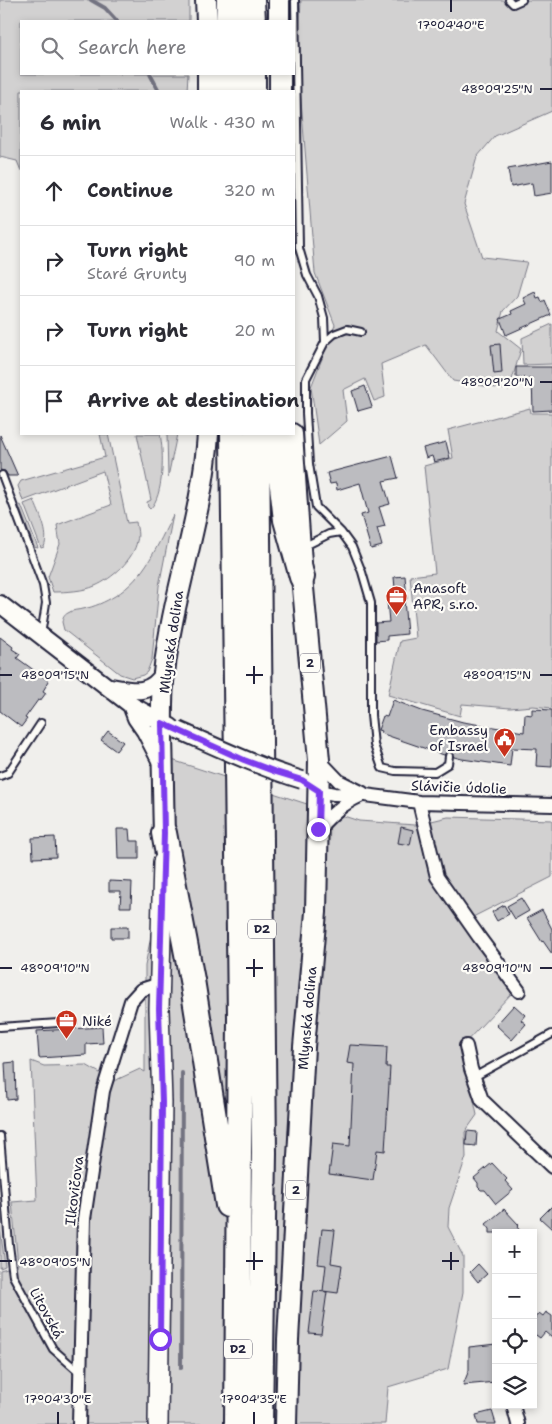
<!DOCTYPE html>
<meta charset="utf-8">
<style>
:root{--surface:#fff;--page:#f2f2f3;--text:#2b2b33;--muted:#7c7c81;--line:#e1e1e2}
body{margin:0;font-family:"Shantell Sans",sans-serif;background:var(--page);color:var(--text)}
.controls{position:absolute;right:15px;bottom:15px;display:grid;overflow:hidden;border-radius:0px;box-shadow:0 2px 8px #0003}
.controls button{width:45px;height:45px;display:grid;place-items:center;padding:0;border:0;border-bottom:1px solid var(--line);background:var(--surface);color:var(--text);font:25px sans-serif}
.stop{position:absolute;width:15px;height:15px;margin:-11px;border:4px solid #7c3aed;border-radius:50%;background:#fff}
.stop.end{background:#7c3aed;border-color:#fff;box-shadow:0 1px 5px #0008}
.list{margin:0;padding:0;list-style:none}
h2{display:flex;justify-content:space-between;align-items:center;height:65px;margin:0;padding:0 20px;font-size:21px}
h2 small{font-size:16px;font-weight:400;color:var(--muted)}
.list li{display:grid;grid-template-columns:32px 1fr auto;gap:15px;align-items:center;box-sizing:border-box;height:70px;padding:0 20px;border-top:1px solid var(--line)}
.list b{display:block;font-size:19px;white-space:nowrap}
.list p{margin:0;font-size:16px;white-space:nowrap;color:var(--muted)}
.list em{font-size:16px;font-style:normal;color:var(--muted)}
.icon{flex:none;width:28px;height:28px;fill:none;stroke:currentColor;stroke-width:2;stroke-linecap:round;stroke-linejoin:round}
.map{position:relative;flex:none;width:552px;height:1424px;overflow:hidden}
.search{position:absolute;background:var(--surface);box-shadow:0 2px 8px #0003;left:20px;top:20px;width:275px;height:55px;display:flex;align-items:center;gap:12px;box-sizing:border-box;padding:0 18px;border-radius:0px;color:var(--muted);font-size:19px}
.panel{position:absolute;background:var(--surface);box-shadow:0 2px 8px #0003;left:20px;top:90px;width:275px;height:345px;border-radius:0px}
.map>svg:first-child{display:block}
</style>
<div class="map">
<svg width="552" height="1424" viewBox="0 0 552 1424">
<rect width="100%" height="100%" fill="#f0efec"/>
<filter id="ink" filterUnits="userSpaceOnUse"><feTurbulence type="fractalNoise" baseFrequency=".02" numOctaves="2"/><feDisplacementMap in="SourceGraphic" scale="10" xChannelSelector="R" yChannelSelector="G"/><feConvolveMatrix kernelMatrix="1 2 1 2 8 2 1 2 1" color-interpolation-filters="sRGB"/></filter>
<g filter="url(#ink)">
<path fill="#d2d1d1" stroke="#7a7a86" d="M0,0H189V21H21V74H188L187,91H21V171L17,161L0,157Z
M301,0H552V111L495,136L477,157L464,204L482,257L527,262L517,296L503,311L498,331L521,349L509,390L453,381L426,345L381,364L385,397L374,401L365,379L343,390L347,421L319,445L311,387L335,325L315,273L298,63Z
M552,324V364L523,365L522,338Z
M530,408L531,413H552V708L533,706L510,708L462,704L460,716L388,695L400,641L416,638L410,576L435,573L424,466L453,458L448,430Z
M100,434H108L127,523L136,522C137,528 139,535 137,541C134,559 112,579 95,586C84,591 66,592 53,592L48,577L60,544L57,525L111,505L103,471L23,501L18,486L21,481L105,457Z
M137,434H160C164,452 164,496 150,509L148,507L147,502L151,500Z
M167,434H177L168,477Z
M34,500C39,514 50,533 44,547L41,548L24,504Z
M21,505L38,548L34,547L19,506Z
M173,515L159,586L152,659L147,672L143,675L132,678L120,674L68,633L64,630L62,622C63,618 64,615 68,613C72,610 78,610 83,609C94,607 105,602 115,596C145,578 158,544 173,515Z
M172,760L359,821L415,825L448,817L552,820V877L465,921L512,993L462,1046L477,1115L465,1132L466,1157L449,1208L448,1227L463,1256V1292L448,1369L388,1387L385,1424H0V1270L18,1265L12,1202L37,1200L31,1061L44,1066L86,1065L114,1081L140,1069L145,1072V966L175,816Z
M0,1227L5,1266L0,1268Z"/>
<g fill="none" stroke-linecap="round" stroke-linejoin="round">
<path stroke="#737381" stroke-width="4" d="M91,0L105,8L117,21
M150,74L159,91
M181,1368L182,1073"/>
</g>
<path fill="#bcbcc0" stroke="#22223b" d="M552,161V193L534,196L532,183L511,187L508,169Z
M535,292L537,298L540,297L542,302L545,300L551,315L506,335L500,319L512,314L511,311L526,304L523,298Z
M500,344L502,373L494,374L491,345Z
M516,367H552V410L533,411L532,378L516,377Z
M365,386L372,407L358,411L352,391Z
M0,435L18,476H8L5,471L0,470Z
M446,442L450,458L434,462L432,456L426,458L423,448Z
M392,456L398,478L383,481L390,504L379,507L385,526L377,528L382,546L371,549L361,515L368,513L360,483L337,490L336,483L330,484L327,473Z
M405,576L407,599L404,600L407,634L387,636V640L376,641V623L389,622L387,601L396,600L394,577Z
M0,637L13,647L12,649L20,654L17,658L49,681L43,691L46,693L40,701L38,700L25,718L27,719L21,727L0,711Z
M393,700L422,711L463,722L524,732L525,714L532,715V709L552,710V767L536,766L537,749L512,748L510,766L462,759L454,757L450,751L447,752L444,755L380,733L381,731L378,730L383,716L387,717Z
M108,731L123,742L116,751L101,740Z
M401,827L413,830L410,845L398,843Z
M117,829H129L130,841H139V859H118Z
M55,837L56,857L33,858L32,838Z
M109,881L132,882L131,907H120L121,891H109Z
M521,898L529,911L515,919L507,906Z
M504,905L509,914L497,921L492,912Z
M542,910L552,929V954L543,941L542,942L527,918Z
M111,927H128V938H111Z
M514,1005L525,1015L521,1020L526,1024L512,1040L496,1025Z
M102,1027L103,1043L86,1044V1055L39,1058L37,1031Z
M350,1045L387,1047L386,1067H390L385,1151L377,1150L373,1180L329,1174L333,1144L350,1146L354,1064L347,1063Z
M15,1062L16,1099L7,1100L5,1063Z
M467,1131L477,1132L476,1146L466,1145Z
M492,1163L507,1179L505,1181L513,1190L496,1204L485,1190H481L478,1187V1183L474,1178Z
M552,1206V1229L540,1218Z
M504,1209L519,1225L517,1227L522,1233H490V1229L486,1224Z
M322,1229L335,1230L331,1263L342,1265L338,1293L323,1291L326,1265L318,1264Z
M478,1264L487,1274L478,1282L470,1272Z
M314,1291L327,1292L321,1334L309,1333Z
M546,1312L552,1316V1338L545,1332L540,1338L533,1333V1320L539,1313L543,1316Z
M496,1344V1382L463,1385L469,1370V1347Z
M492,1411L496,1424H478L476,1415Z"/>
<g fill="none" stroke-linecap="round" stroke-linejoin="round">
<defs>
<path id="service" d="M295,0L299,248L307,275L318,296L324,318L325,342
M509,0L513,4L522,0
M361,332L347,329L334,334L325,342L306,379V413L309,464L316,507L341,532L352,547L362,572L371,603V715L374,745L382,768L395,771L435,772L448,764L449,756
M2,475L43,585L46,603L41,635
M303,547L329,534L341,532
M0,776L8,773L41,723
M0,1027L73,1022
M474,1077L552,1034
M0,1136L9,1245L13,1276L53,1349L79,1372"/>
<path id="minor" d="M319,760L339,781L363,793
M319,791L334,794L365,795L419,802L552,805
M419,802L437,877L479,937L519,991
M318,829C331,815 342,804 360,796
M466,1046L471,1069L482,1100L552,1167
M513,1405L518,1424
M79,1424L84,1219L103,1091L131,1001L141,990L160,984"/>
<path id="tertiary" d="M0,604L131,705L171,727
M111,687C133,691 150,696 164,673
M131,705L136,718L145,731L162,764"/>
<path id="secondary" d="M158,1424L162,1102L159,1009L163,862"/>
<path id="primary" d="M206,0L207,21
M279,0V21
M208,74V91
M280,74V91
M164,833C163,801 163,770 162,738C162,717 161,694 164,673C173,592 203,515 208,434
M286,1424L288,1340L304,1047L316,912L319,760L302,577L292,434"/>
<path id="motorway" d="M229,0V21
M252,0L253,21
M229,74L230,91
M253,74V91
M233,434L240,1017L237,1424
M257,434L264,1153L260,1424
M276,434L286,520L302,577
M164,833L192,980L228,1205"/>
</defs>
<use href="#service" stroke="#22223b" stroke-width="10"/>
<use href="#minor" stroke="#22223b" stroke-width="16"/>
<use href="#tertiary" stroke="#22223b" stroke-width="20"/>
<use href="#secondary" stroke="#22223b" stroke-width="22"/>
<use href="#primary" stroke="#22223b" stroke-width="24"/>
<use href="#motorway" stroke="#22223b" stroke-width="28"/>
<use href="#service" stroke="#fdfcf7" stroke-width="6"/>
<use href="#minor" stroke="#fdfcf7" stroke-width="12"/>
<use href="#tertiary" stroke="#fdfcf7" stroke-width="16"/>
<use href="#secondary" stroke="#fdfcf7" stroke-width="19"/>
<use href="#primary" stroke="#fdfcf7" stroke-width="20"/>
<use href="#motorway" stroke="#fdfcf7" stroke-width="24"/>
<defs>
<path id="tertiary-bridge" d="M178,730C219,748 259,767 302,780"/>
</defs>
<use href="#tertiary-bridge" stroke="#22223b" stroke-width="20" stroke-linecap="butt"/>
<use href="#tertiary-bridge" stroke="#fdfcf7" stroke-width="16"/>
</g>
</g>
<g fill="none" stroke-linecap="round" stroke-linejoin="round" filter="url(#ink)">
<path stroke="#7c3aed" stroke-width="6" d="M160,1339L162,1102L159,1009L164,833L162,723L244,760L276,772L302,780L319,791L318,829"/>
</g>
<path fill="none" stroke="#22223b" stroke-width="2" d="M451,0V12M540,89H552M540,382H552M254,666V684M0,675H12M246,675H263M540,675H552M254,959V977M0,968H12M246,968H263M540,968H552M254,1252V1270M451,1252V1270M0,1261H12M246,1261H263M442,1261H459M58,1412V1424M254,1412V1424"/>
<defs>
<symbol id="office-pin" viewBox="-11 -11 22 30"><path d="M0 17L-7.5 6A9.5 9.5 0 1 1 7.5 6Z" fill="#c8321e" stroke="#fdfcf7"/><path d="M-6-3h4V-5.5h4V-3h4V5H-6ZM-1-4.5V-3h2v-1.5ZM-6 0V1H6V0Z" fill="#fff"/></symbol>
<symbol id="civic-pin" viewBox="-11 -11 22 30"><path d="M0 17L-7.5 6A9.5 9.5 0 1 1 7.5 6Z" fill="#c8321e" stroke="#fdfcf7"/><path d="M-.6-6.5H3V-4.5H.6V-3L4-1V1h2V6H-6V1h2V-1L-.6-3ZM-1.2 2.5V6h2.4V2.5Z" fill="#fff"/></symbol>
</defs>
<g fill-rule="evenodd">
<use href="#office-pin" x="384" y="584" width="25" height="34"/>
<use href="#civic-pin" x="492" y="726" width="25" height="34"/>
<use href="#office-pin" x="54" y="1008" width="25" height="34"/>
</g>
<g text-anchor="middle" stroke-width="4.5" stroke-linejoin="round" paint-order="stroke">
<g fill="#fdfcf7" stroke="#646373" stroke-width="1">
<rect x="300" y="653.5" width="20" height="19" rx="4"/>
<rect x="248" y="919.5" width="28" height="19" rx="4"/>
<rect x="286" y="1180.5" width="20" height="19" rx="4"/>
<rect x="224" y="1339.5" width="28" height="19" rx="4"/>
</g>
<g font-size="12" font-weight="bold" fill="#22223b">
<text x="310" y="667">2</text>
<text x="262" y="933">D2</text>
<text x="296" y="1194">2</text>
<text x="238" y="1353">D2</text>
</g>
<g font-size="14" fill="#22223b" stroke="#fdfcf7" text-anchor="start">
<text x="413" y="593">Anasoft<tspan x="413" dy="16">APR, s.r.o.</tspan></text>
<text x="488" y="735" text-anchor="end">Embassy<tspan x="488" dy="16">of Israel</tspan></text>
<text x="82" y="1026">Niké</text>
</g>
<g font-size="14" fill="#22223b" stroke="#fdfcf7">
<text transform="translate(171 642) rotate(-82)" y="5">Mlynská dolina</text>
<text transform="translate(459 787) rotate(2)" y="5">Slávičie údolie</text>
<text transform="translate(307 1018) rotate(-85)" y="5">Mlynská dolina</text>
<text transform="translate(74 1191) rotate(-83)" y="5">Ilkovičova</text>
<text transform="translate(47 1313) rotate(61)" y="5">Litovská</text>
</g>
</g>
<g font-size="12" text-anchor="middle" fill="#22223b" stroke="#fdfcf7" stroke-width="4.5" stroke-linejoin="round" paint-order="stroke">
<text x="451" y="29">17°04'40"E</text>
<text x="497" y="93">48°09'25"N</text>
<text x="497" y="386">48°09'20"N</text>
<text x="55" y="679">48°09'15"N</text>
<text x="497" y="679">48°09'15"N</text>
<text x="55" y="972">48°09'10"N</text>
<text x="497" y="972">48°09'10"N</text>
<text x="55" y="1266">48°09'05"N</text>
<text x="58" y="1403">17°04'30"E</text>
<text x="254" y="1403">17°04'35"E</text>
</g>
</svg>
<div class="controls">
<button>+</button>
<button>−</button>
<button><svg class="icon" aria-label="locate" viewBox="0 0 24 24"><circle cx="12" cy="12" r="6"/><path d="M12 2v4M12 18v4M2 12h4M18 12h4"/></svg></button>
<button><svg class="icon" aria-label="layers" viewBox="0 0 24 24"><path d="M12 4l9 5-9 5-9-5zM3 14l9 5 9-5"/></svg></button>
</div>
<div class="stop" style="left:160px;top:1339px"></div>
<div class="stop end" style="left:318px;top:829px"></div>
<div class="search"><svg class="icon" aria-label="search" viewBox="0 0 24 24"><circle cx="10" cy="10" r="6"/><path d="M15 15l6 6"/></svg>Search here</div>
<section class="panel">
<h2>6 min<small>Walk · 430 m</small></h2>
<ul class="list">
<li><svg class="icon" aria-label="ahead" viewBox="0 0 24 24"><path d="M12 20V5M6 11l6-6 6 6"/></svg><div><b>Continue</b></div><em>320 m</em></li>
<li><svg class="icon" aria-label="right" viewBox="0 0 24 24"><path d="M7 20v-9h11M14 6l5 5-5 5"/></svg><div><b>Turn right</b><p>Staré Grunty</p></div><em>90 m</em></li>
<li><svg class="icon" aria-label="right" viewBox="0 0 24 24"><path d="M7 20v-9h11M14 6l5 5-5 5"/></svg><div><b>Turn right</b></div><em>20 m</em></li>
<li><svg class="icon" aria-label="arrive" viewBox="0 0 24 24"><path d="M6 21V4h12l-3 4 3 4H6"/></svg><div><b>Arrive at destination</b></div></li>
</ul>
</section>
</div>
